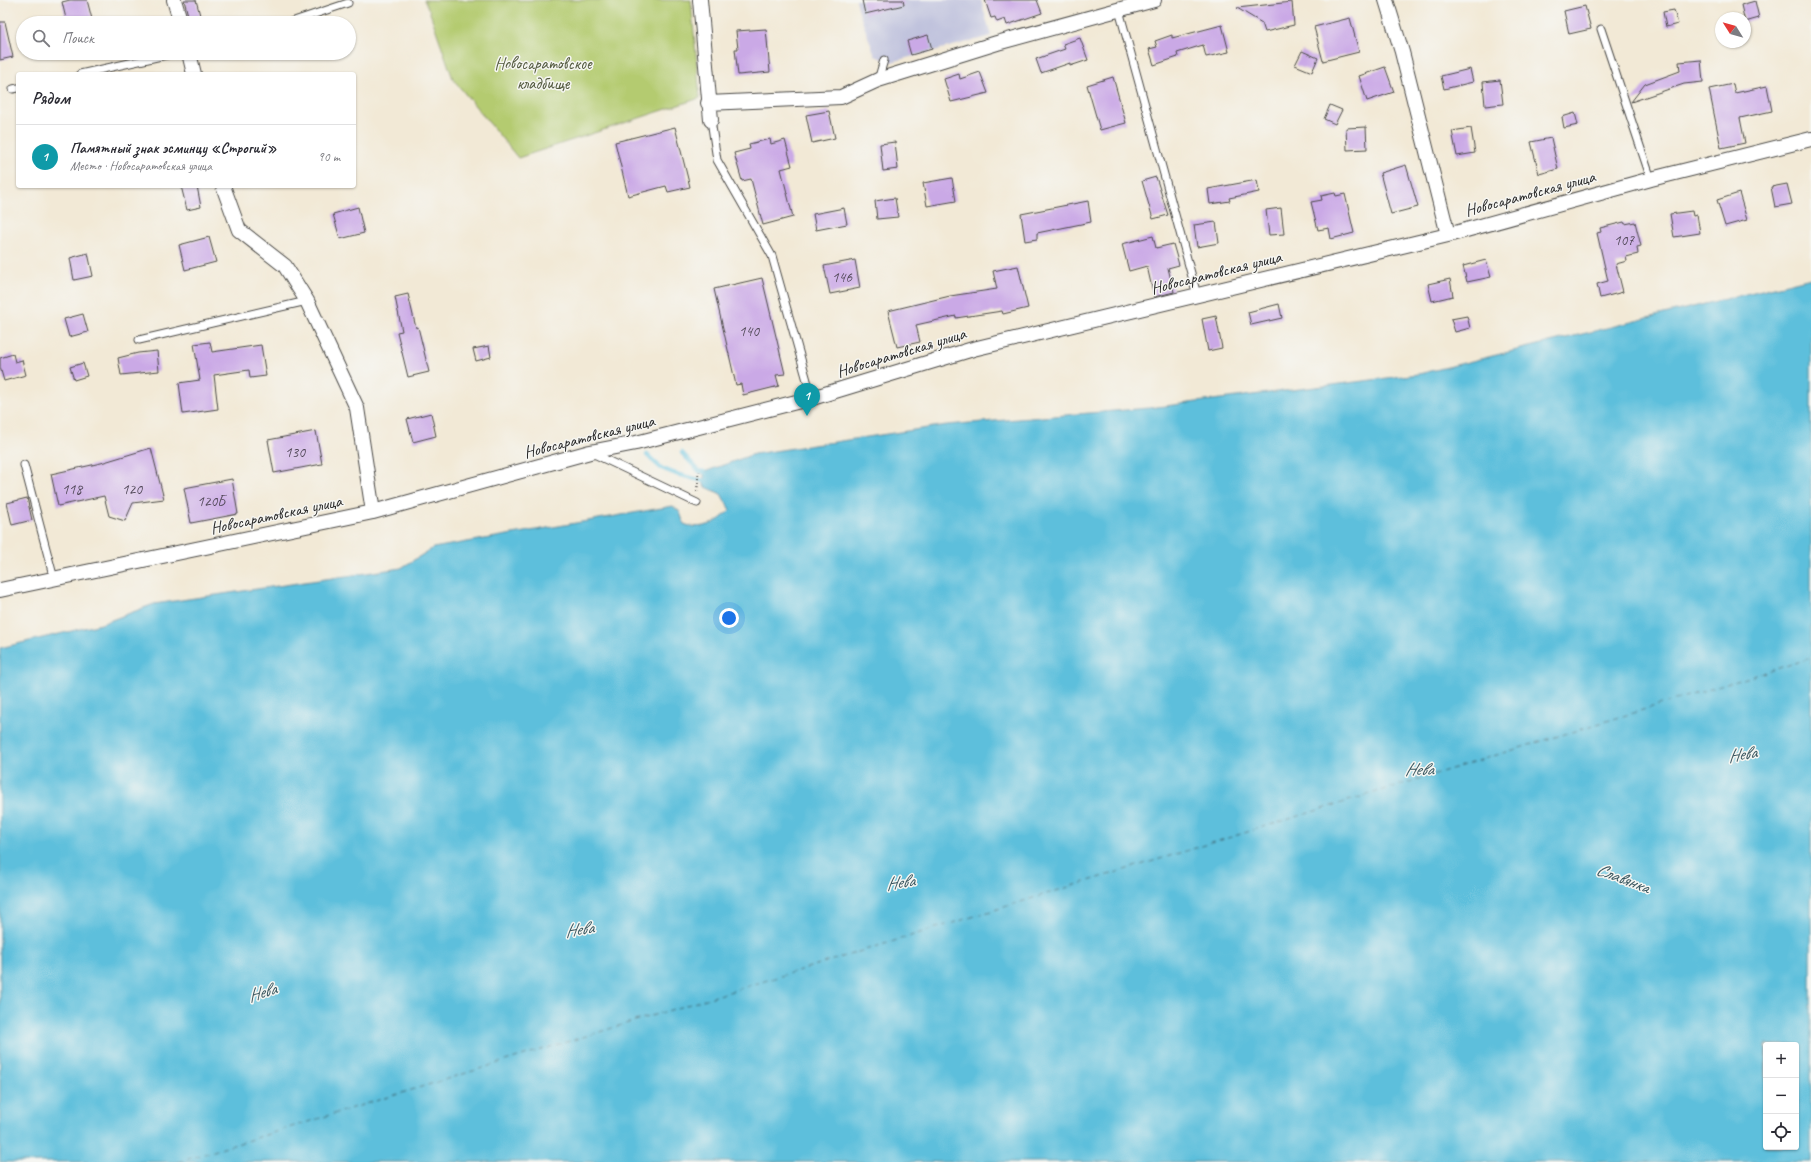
<!DOCTYPE html>
<html lang="ru">
<meta charset="utf-8">
<style>
:root{--surface:#fff;--page:#f2f2f3;--text:#2b2b33;--muted:#7c7c81;--line:#e1e1e2;--accent:#d1495b}
body{margin:0;font-family:Caveat,sans-serif;background:var(--page);color:var(--text)}
.controls{position:absolute;right:12px;bottom:12px;display:grid;overflow:hidden;border-radius:4px;box-shadow:0 1px 3px #0004}
.controls button{width:36px;height:36px;display:grid;place-items:center;padding:0;border:0;border-bottom:1px solid var(--line);background:var(--surface);color:var(--text);font:20px sans-serif}
.compass{position:absolute;left:1715px;top:12px;width:36px;height:36px;border-radius:50%;background:var(--surface);box-shadow:0 1px 3px #0004;rotate:307deg}
.you{position:absolute;left:729px;top:618px;width:14px;height:14px;margin:-10px;border:3px solid #fff;border-radius:50%;background:#1a73e8;box-shadow:0 0 0 6px #1a73e833}
.badge{display:grid;place-items:center;width:26px;height:26px;border-radius:50%;background:var(--accent);color:#fff;font-size:13px;font-weight:700}
.pin{position:absolute;translate:-50% -33px;filter:drop-shadow(0 1px 2px #0008)}
.pin::after{content:'';position:absolute;top:21px;width:14px;height:12px;background:inherit;clip-path:polygon(0 0,100% 0,50% 100%)}
.list{margin:0;padding:0;list-style:none}
h2{display:flex;justify-content:space-between;align-items:center;height:52px;margin:0;padding:0 16px;font-size:17px}
h2 small{font-size:13px;font-weight:400;color:var(--muted)}
.list li{display:grid;grid-template-columns:26px 1fr auto;gap:12px;align-items:center;box-sizing:border-box;height:64px;padding:0 16px;border-top:1px solid var(--line)}
.list b{display:block;font-size:15px;white-space:nowrap}
.list p{margin:0;font-size:13px;white-space:nowrap;color:var(--muted)}
.list em{font-size:13px;font-style:normal;color:var(--muted)}
.icon{flex:none;width:22px;height:22px;fill:none;stroke:currentColor;stroke-width:2;stroke-linecap:round;stroke-linejoin:round}
.map{position:relative;flex:none;width:1811px;height:1162px;overflow:hidden}
.search{position:absolute;background:var(--surface);box-shadow:0 1px 3px #0004;left:16px;top:16px;width:340px;height:44px;display:flex;align-items:center;gap:10px;box-sizing:border-box;padding:0 14px;border-radius:22px;color:var(--muted);font-size:15px}
.panel{position:absolute;background:var(--surface);box-shadow:0 1px 3px #0004;left:16px;top:72px;width:340px;height:116px;border-radius:4px}
.map>svg:first-child{display:block}
</style>
<div class="map">
<svg width="1811" height="1162" viewBox="0 0 1811 1162">
<rect width="100%" height="100%" fill="#f6f6f2"/>
<filter id="ink" filterUnits="userSpaceOnUse"><feTurbulence type="fractalNoise" baseFrequency=".025" numOctaves="2"/><feDisplacementMap in="SourceGraphic" scale="8" xChannelSelector="R" yChannelSelector="G"/><feConvolveMatrix kernelMatrix="1 2 1 2 8 2 1 2 1" color-interpolation-filters="sRGB"/></filter>
<filter id="wash" filterUnits="userSpaceOnUse"><feTurbulence type="fractalNoise" baseFrequency=".012" numOctaves="4" result="noise"/><feDisplacementMap in="SourceGraphic" scale="16" xChannelSelector="R" yChannelSelector="G"/><feGaussianBlur stdDeviation="0.9" result="paint"/><feColorMatrix in="noise" values="0 0 0 0 0 0 0 0 0 0 0 0 0 0 0 0 0 1.4 0 .05"/><feComposite in="paint" operator="in"/></filter>
<g filter="url(#wash)">
<rect width="100%" height="100%" fill="#f2e9d6"/>
<path fill="#c0c2dd" d="M856,0H981L991,36L891,62L875,56L860,15Z"/>
<path fill="#b4cb70" stroke="#707b4e" d="M424,0H691L700,98L518,158L453,79L429,10Z"/>
<path fill="#5dbfdc" stroke="#447584" fill-rule="evenodd" d="M1811,278V1162H0V648L101,624L154,604L401,568L433,548L673,506L680,512L684,524C702,531 718,523 730,510L721,494L704,486V472L754,454L947,425L1149,408L1419,374ZM1766,1045H1796V1147H1766Z"/>
<g fill="none" stroke-linecap="round" stroke-linejoin="round">
<path stroke="#5dbfdc" stroke-width="4.5" d="M682,453L699,471L704,472
M647,455L661,468L676,474L704,481"/>
<path stroke="#3a5760" stroke-width="1" stroke-dasharray="5 4" stroke-linecap="butt" d="M178,1162L1811,658"/>
</g>
<g id="blocks">
<path fill="#caa9e6" d="M70,0H87L93,23H67L62,2Z
M184,0H196L202,23H190Z
M862,0H903L904,5L865,14Z
M985,0H1037L1042,13L1007,25L1005,19L997,22L995,17L991,18Z
M1755,1L1759,18L1745,22L1741,5Z
M1292,2L1294,25L1265,32L1262,23L1237,8Z
M1585,6L1591,29L1569,34L1564,11Z
M1674,10L1678,24L1666,27L1663,12Z
M1350,18L1359,52L1323,61L1314,27Z
M0,22H5L13,57L0,60Z
M1222,25L1229,52L1206,57L1203,45L1177,53L1178,57L1154,65L1149,49L1157,47L1155,41L1172,35V38Z
M766,29L770,72L738,75L735,49H738L736,31Z
M928,35L932,49L911,55L907,41Z
M1080,38L1088,60L1070,66V63L1041,73L1036,59L1065,49L1063,44Z
M1302,51L1318,58L1312,72L1295,65Z
M1701,60L1703,82L1684,84L1631,102L1645,84L1680,71L1679,62Z
M1385,67L1394,92L1367,101L1359,76Z
M1470,69L1473,82L1444,89L1441,76Z
M980,72L988,93L951,102L944,79L959,74L960,79Z
M1113,77L1126,123L1100,130L1087,85Z
M1500,80L1503,104L1485,106L1483,82Z
M1733,84L1735,93L1767,86L1772,111L1740,118L1745,143L1721,148L1709,89Z
M1330,105L1342,110L1335,124L1324,119Z
M829,111L835,138L812,143L806,115Z
M1575,113L1578,125L1564,128L1562,117Z
M675,127L690,187L668,192L666,186L628,196L615,142Z
M1366,127L1367,149L1347,150L1346,128Z
M1471,128L1475,153L1457,156L1452,131Z
M1551,138L1558,169L1539,174L1531,142Z
M770,139L771,144L785,140L792,166L781,169L793,217L763,225L751,179L742,181L734,153L750,149L749,144Z
M895,142L898,169L883,171L880,144Z
M1406,165L1418,207L1391,214L1380,173Z
M1156,177L1168,215L1153,219L1142,181Z
M952,178L956,201L927,206L923,183Z
M1257,180L1259,192L1229,198L1230,201L1210,204L1208,189Z
M1787,184L1792,204L1775,207L1771,187Z
M181,186H197L201,207L187,210Z
M1335,193L1336,196L1345,194L1354,233L1331,239L1329,228L1318,230L1311,202L1322,200L1321,196Z
M1739,193L1747,220L1725,226L1717,200Z
M895,198L898,217L877,219L875,201Z
M1088,201L1091,222L1037,233V239L1025,241L1021,214Z
M358,207L364,233L340,239L333,214Z
M844,208L847,224L816,230L813,214Z
M1281,208L1284,234L1269,235L1266,210Z
M1692,211L1693,216L1697,215L1700,233L1674,237L1670,214Z
M1216,222L1219,243L1197,247L1194,225Z
M1624,222L1625,224L1635,222L1641,246L1637,247L1638,254L1626,257L1627,261L1616,264L1623,292L1600,298L1597,284L1608,281L1597,233L1601,232L1600,228Z
M1153,236L1156,248L1173,244L1179,265L1168,268L1174,292L1154,297L1147,266L1129,271L1122,244Z
M209,237L216,262L185,270L179,245Z
M88,253L93,276L74,280L70,258Z
M855,260L860,288L830,294L824,266Z
M1486,260L1491,277L1467,282L1463,266Z
M1018,266L1028,308L1003,314L1002,311L956,318V316L916,325L920,342L897,347L888,311L950,296L997,289L993,271Z
M762,278L785,374L776,375L779,386L743,395L741,384L736,385L714,289Z
M1450,279L1453,296L1432,301L1428,284Z
M408,294L416,328L418,327L429,372L408,377L397,332L402,331L395,297Z
M1279,304L1282,318L1251,325L1248,312Z
M83,314L88,332L69,337L64,319Z
M1216,316L1222,348L1208,351L1202,319Z
M1467,316L1470,328L1455,332L1451,319Z
M210,342L212,352L261,345L266,376L250,378L249,370L214,375L218,409L183,414L179,383L200,380L194,344Z
M489,346L491,357L476,361L473,349Z
M157,351L159,371L121,375L118,358L138,353Z
M13,354L15,362L22,360L26,375L4,381L0,367V358Z
M83,363L87,376L74,380L70,367Z
M431,413L436,436L413,442L407,419Z
M316,431L322,464L274,473L268,440Z
M151,448L164,499L133,503L125,521L109,516L104,496L58,506L51,474L101,463Z
M232,479L238,514L191,523L184,488Z
M27,498L32,520L12,525L7,503Z"/>
</g>
</g>
<g filter="url(#ink)">
<use href="#blocks" fill-opacity="0" stroke="#494845" stroke-width="1"/>
<g fill="none" stroke-linecap="round" stroke-linejoin="round">
<defs>
<path id="service" d="M1119,10L1197,295
M288,23L348,3
M1601,29L1651,179
M80,74L175,53
M878,80L884,60
M13,89L18,88
M711,120L717,160L772,256L808,384
M139,340L307,301
M592,453L697,503
M24,465L54,579"/>
<path id="minor" d="M174,0L181,23
M700,0L711,120
M1386,0L1402,52L1448,235
M189,53L194,74
M708,103L841,97L878,80L997,43L1154,0
M223,186L239,230L285,266L307,301L357,408L373,512
M0,590L373,512L590,452L636,443L812,398L973,349L1448,235L1651,179L1811,139"/>
</defs>
<use href="#service" stroke="#494845" stroke-width="9"/>
<use href="#minor" stroke="#494845" stroke-width="16"/>
<path stroke="#494845" stroke-width="2.5" stroke-dasharray="1 3" stroke-linecap="butt" d="M697,491L699,471"/>
<use href="#service" stroke="#fff" stroke-width="7"/>
<use href="#minor" stroke="#fff" stroke-width="14"/>
</g>
</g>
<g text-anchor="middle" stroke-width="3" stroke-linejoin="round" paint-order="stroke">
<g font-size="15" fill="#534a5a">
<text x="1624" y="245">107</text>
<text x="842" y="282">146</text>
<text x="749" y="336">140</text>
<text x="295" y="457">130</text>
<text x="72" y="494">118</text>
<text x="132" y="494">120</text>
<text x="211" y="506">120Б</text>
</g>
<g font-size="17" fill="#545b40" stroke="#f6f6f2">
<text x="543" y="69">Новосаратовское<tspan x="543" dy="20">кладбище</tspan></text>
</g>
<g font-size="17" fill="#2b2b2b" stroke="#f6f6f2">
<text transform="translate(1530 193) rotate(-15)" y="6">Новосаратовская улица</text>
<text transform="translate(1216 272) rotate(-14)" y="6">Новосаратовская улица</text>
<text transform="translate(901 352) rotate(-17)" y="6">Новосаратовская улица</text>
<text transform="translate(589 436) rotate(-14)" y="6">Новосаратовская улица</text>
<text transform="translate(276 514) rotate(-12)" y="6">Новосаратовская улица</text>
</g>
<g font-size="18" font-style="italic" fill="#3a5760" stroke="#f6f6f2">
<text transform="translate(1742 754) rotate(-9)" y="6">Нева</text>
<text x="1419" y="775">Нева</text>
<text transform="translate(1623 878) rotate(21)" y="6">Славянка</text>
<text transform="translate(900 882) rotate(-8)" y="6">Нева</text>
<text transform="translate(579 929) rotate(-8)" y="6">Нева</text>
<text transform="translate(262 992) rotate(-17)" y="6">Нева</text>
</g>
</g>
</svg>
<div class="controls">
<button>+</button>
<button>−</button>
<button><svg class="icon" aria-label="locate" viewBox="0 0 24 24"><circle cx="12" cy="12" r="6"/><path d="M12 2v4M12 18v4M2 12h4M18 12h4"/></svg></button>
</div>
<svg class="compass" viewBox="-18 -18 36 36"><path d="M0-13l5 13h-10z" fill="#e53935"/><path d="M0 13l5-13h-10z" fill="#7c7c81"/></svg>
<div class="you"></div>
<div class="pin badge" style="left:807px;top:416px;background:#0f9aa8">1</div>
<div class="search"><svg class="icon" aria-label="search" viewBox="0 0 24 24"><circle cx="10" cy="10" r="6"/><path d="M15 15l6 6"/></svg>Поиск</div>
<section class="panel">
<h2>Рядом<small></small></h2>
<ul class="list">
<li><span class="badge" style="background:#0f9aa8">1</span><div><b>Памятный знак эсминцу «Строгий»</b><p>Место · Новосаратовская улица</p></div><em>90 m</em></li>
</ul>
</section>
</div>
